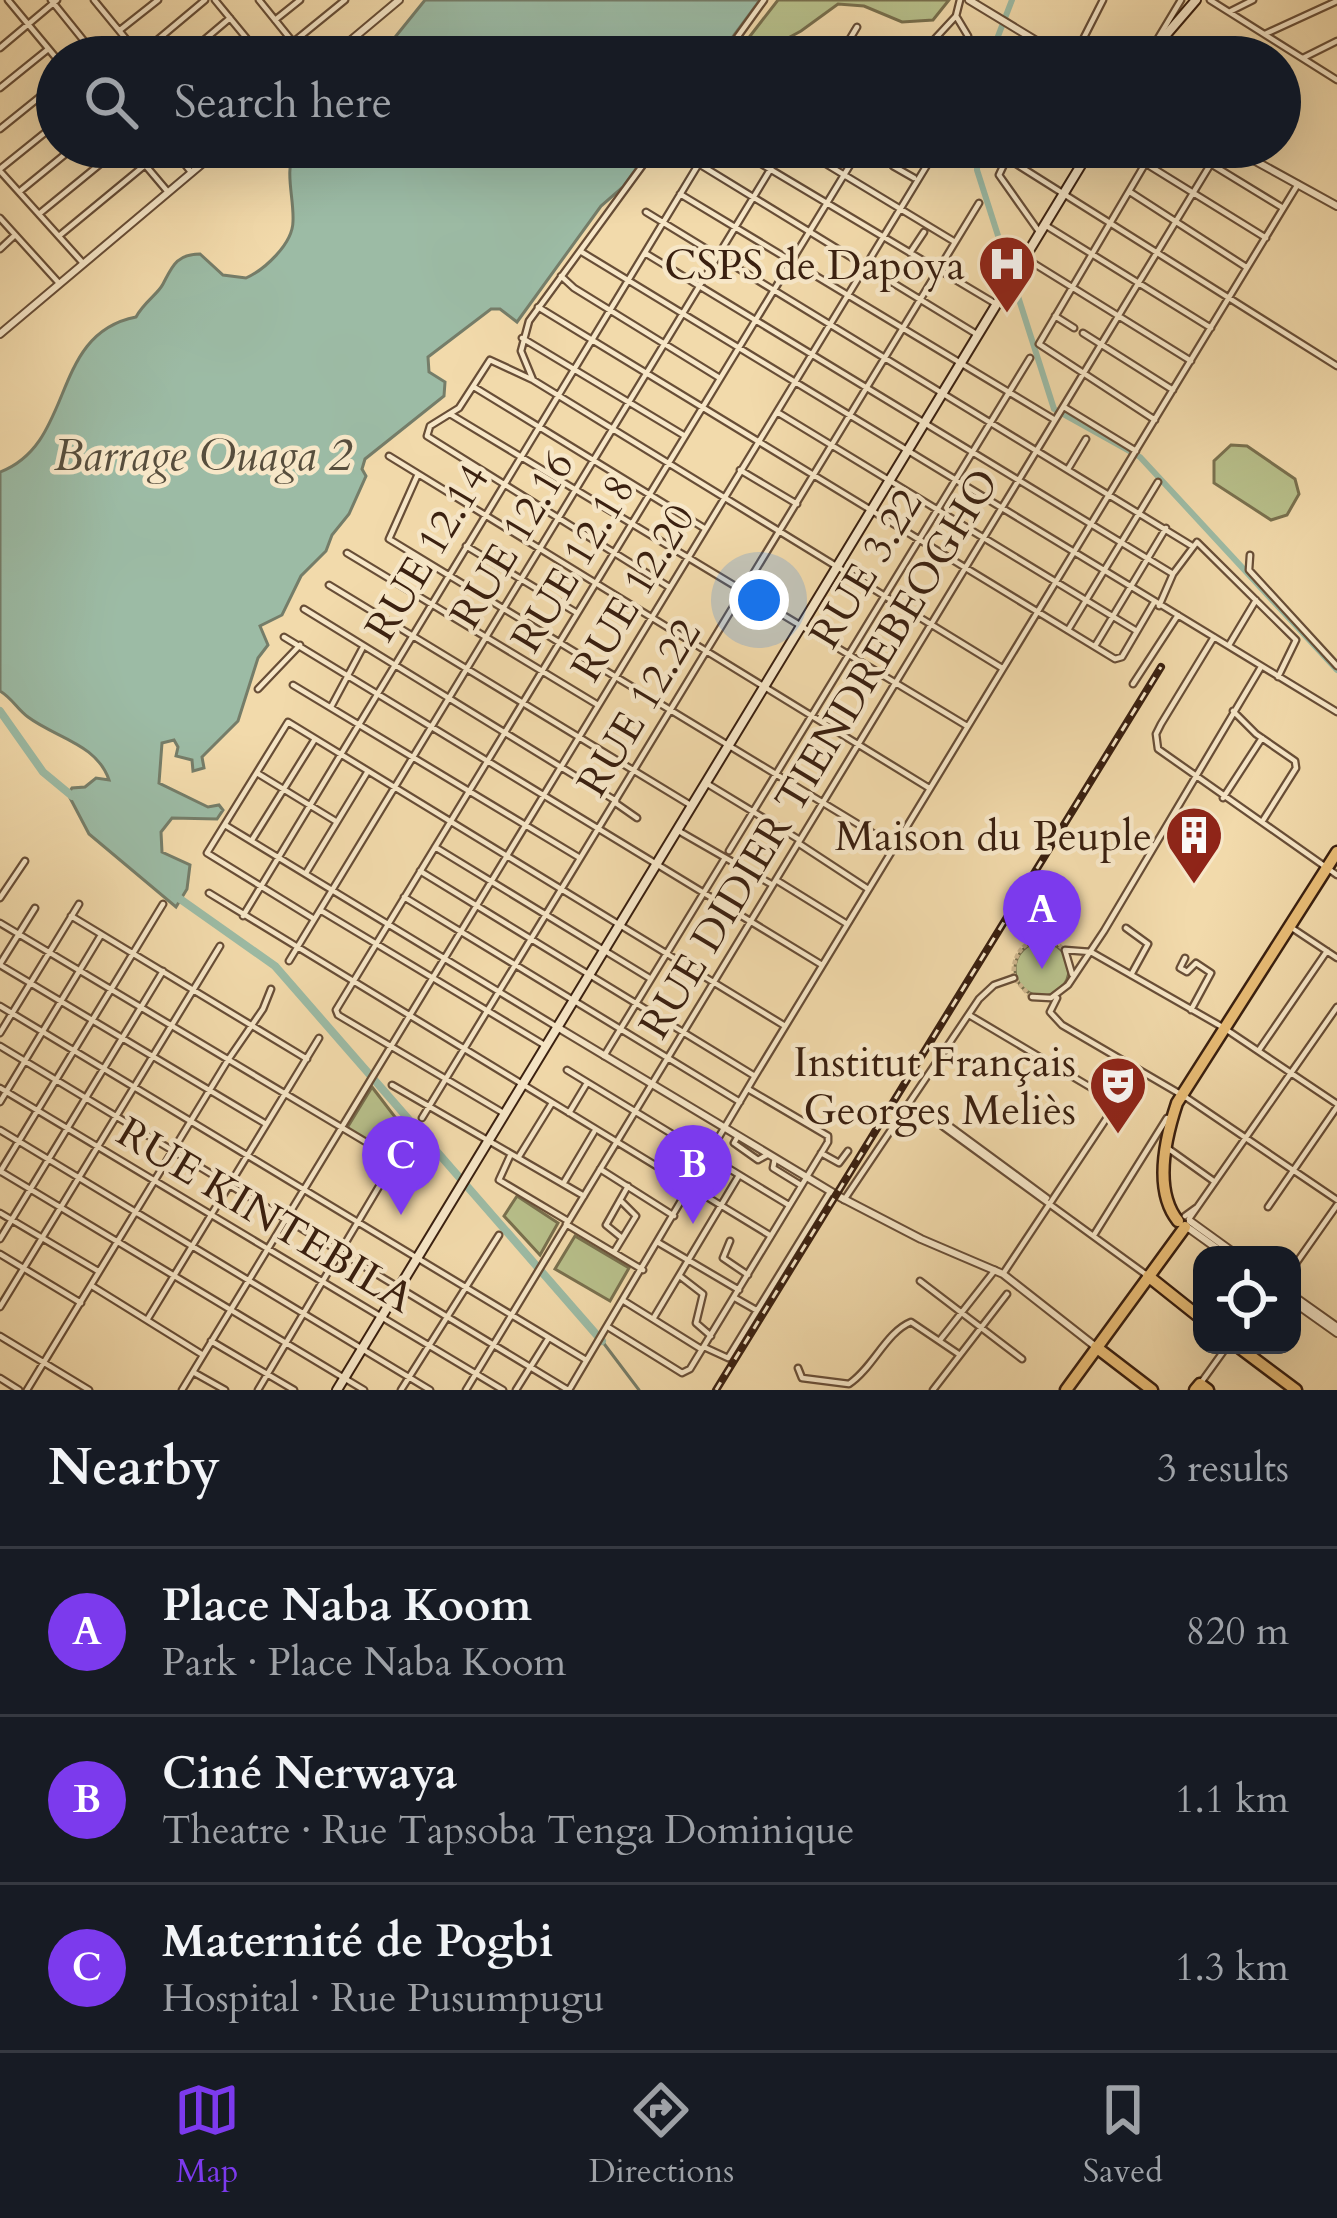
<!DOCTYPE html>
<meta charset="utf-8">
<style>
:root{--surface:#171b24;--page:#242831;--text:#f1f3f6;--muted:#9ea1a6;--line:#363941;--accent:#7c3aed}
body{margin:0;font-family:Cardo,serif;background:var(--page);color:var(--text)}
.controls{position:absolute;right:36px;bottom:36px;display:grid;overflow:hidden;border-radius:24px;box-shadow:0 12px 48px #0002}
.controls button{width:108px;height:108px;display:grid;place-items:center;padding:0;border:0;border-bottom:3px solid var(--line);background:var(--surface);color:var(--text);font:60px sans-serif}
.you{position:absolute;left:759px;top:600px;width:42px;height:42px;margin:-30px;border:9px solid #fff;border-radius:50%;background:#1a73e8;box-shadow:0 0 0 18px #1a73e833}
.badge{display:grid;place-items:center;width:78px;height:78px;border-radius:50%;background:var(--accent);color:#fff;font-size:39px;font-weight:700}
.pin{position:absolute;translate:-50% -99px;filter:drop-shadow(0 3px 6px #0008)}
.pin::after{content:'';position:absolute;top:63px;width:42px;height:36px;background:inherit;clip-path:polygon(0 0,100% 0,50% 100%)}
.list{margin:0;padding:0;list-style:none}
h2{display:flex;justify-content:space-between;align-items:center;height:156px;margin:0;padding:0 48px;font-size:51px}
h2 small{font-size:39px;font-weight:400;color:var(--muted)}
.list li{display:grid;grid-template-columns:78px 1fr auto;gap:36px;align-items:center;box-sizing:border-box;height:168px;padding:0 48px;border-top:3px solid var(--line)}
.list b{display:block;font-size:45px;white-space:nowrap}
.list p{margin:0;font-size:39px;white-space:nowrap;color:var(--muted)}
.list em{font-size:39px;font-style:normal;color:var(--muted)}
.icon{flex:none;width:66px;height:66px;fill:none;stroke:currentColor;stroke-width:2;stroke-linecap:round;stroke-linejoin:round}
.map{position:relative;flex:none;width:1337px;height:1390px;overflow:hidden}
.search{position:absolute;background:var(--surface);box-shadow:0 12px 48px #0002;left:36px;right:36px;top:36px;height:132px;display:flex;align-items:center;gap:30px;box-sizing:border-box;padding:0 42px;border-radius:66px;color:var(--muted);font-size:45px}
.sheet{height:660px;background:var(--surface)}
nav{display:flex;justify-content:space-around;align-items:center;box-sizing:border-box;height:168px;border-top:3px solid var(--line);background:var(--surface);font-size:33px;color:var(--muted)}
nav a{display:grid;justify-items:center;gap:6px}
nav .on{color:var(--accent)}
.map>svg:first-child{display:block}
</style>
<div class="map">
<svg width="1337" height="1390" viewBox="0 0 1337 1390">
<rect width="100%" height="100%" fill="#f2daab"/>
<filter id="stains"><feTurbulence type="fractalNoise" baseFrequency=".00167" numOctaves="4"/><feColorMatrix values="0 0 0 0 .2 0 0 0 0 .09 0 0 0 0 .02 0 0 0 .5 -.17"/></filter>
<radialGradient id="worn" r=".72"><stop offset=".6" stop-color="#630" stop-opacity="0"/><stop offset="1" stop-color="#630" stop-opacity=".3"/></radialGradient>
<path fill="#b8c08b" stroke="#79704e" stroke-width="3" d="M778,0H949L933,20L902,22L864,6L838,4L801,31L753,57L740,49Z
M1231,445L1247,446L1295,479L1299,494L1287,515L1271,520L1214,483V461Z
M1015 969a27 27 0 1 1 54 0a27 27 0 1 1-54 0Z
M372,1087L405,1130L390,1156L347,1128Z
M517,1196L558,1223L540,1255L504,1216Z
M575,1236L629,1268L610,1301L555,1269Z"/>
<path fill="#9cbba5" stroke="#757d69" stroke-width="3" d="M425,0H760L718,57H379Z
M295,147H652L623,187L601,206L517,322L500,309H491L428,357L429,372L445,382L444,396L365,459L362,469L366,476L349,514L332,535L326,551L301,576L282,615L260,626L268,645L258,658L238,721L202,757L204,768L193,771L192,760L176,756L178,747L174,740L162,743L159,783L208,807L219,805L223,810L217,819L172,818L161,832L162,852L190,865L187,889L176,907L89,834L68,794L72,788L85,787L96,778L109,780C97,744 56,738 28,717C17,709 12,698 0,691V472C76,443 49,334 136,317C144,302 158,294 163,284C172,267 176,254 200,254L223,275L246,278C264,270 293,244 293,221C294,195 284,174 295,147Z"/>
<g fill="none" stroke-linecap="round" stroke-linejoin="round">
<path stroke="#757d69" stroke-width="3" d="M602,1341L639,1390"/>
<path stroke="#9cbba5" stroke-width="6" d="M990,57L1012,0
M978,147L977,170L1010,273
M1015,287L1054,409L1140,457L1337,670"/>
<path stroke="#9cbba5" stroke-width="8" d="M0,711L43,772L72,796
M173,894L275,966L602,1341"/>
<path stroke="#cdb58c" stroke-width="4.5" stroke-dasharray="4.5 2" stroke-linecap="butt" d="M1031,997L1014,978C1010,945 1040,928 1065,950"/>
<defs>
<path id="minor" d="M8,0L57,59
M51,0L97,57
M94,0L140,56
M215,0L262,57
M259,0L305,57
M960,0L956,16L968,36L969,57
M1210,0L1337,80
M1231,11L1253,0
M275,20L300,0
M120,30L158,0
M1265,34L1337,1
M1157,40L1181,0
M0,48L57,0
M779,56L780,57
M137,57L205,0
M184,57L230,18
M231,57L249,42
M275,57L345,0
M723,57L764,0
M839,57L857,27
M918,57L956,16
M1074,57L1103,0
M1303,58L1337,41
M0,88L47,50
M0,129L57,83
M130,147L168,192
M171,147L191,172
M656,147L529,321L521,351L533,380L1002,668
M733,147L996,304
M798,147L955,242
M1015,147L1007,158L1013,162L1337,366
M1119,147L1266,238
M686,156L978,335
M1007,158L999,175L1040,233
M1211,164L1283,208
M893,166L914,178
M0,169L57,123
M0,171L82,262
M19,192L74,147
M1130,192L1246,267
M680,194L1055,420
M646,212L1192,546
M39,214L121,147
M0,218L58,282
M1045,225L1211,328
M59,236L145,165
M0,249L15,235
M580,251L1337,712
M645,253L1173,574
M910,253L924,232
M1025,258L1191,361
M561,276L574,288L718,377
M538,307L1115,659L1122,657L1153,604
M1055,316L1074,328
M1083,333L1173,390
M522,338L685,436
M533,380L490,360L459,408L430,426L427,436L669,587
M474,387L704,528
M1064,407L1136,451
M777,412L1135,630
M450,414L967,726
M1155,420L1039,344L1155,147
M389,456L929,788
M1068,469L1086,439
M740,470L797,504
M418,474L389,539L894,846
M466,546L577,613
M347,553L598,705
M1250,555L1249,570L1337,666
M329,585L692,806
M1159,606L1173,574L1197,542L1296,640L1278,677
M304,609L616,801
M1068,630L1158,482
M284,637L822,965
M1214,637L1161,724L1156,734L1158,749L1337,875
M1229,645L1256,600
M1095,646L1166,528
M1133,684L1178,615
M293,685L580,858
M258,689L300,645
M331,707L362,649
M1233,711L1256,734L1295,761L1296,768L1262,822
M257,773L337,822
M706,783L798,839
M1223,798L1262,738
M617,804L637,818
M225,825L557,1027
M677,830L771,884
M252,840L315,739
M798,843L868,889
M435,847L651,979
M729,851L1030,358
M420,871L753,1075
M306,873L368,771
M776,880L847,924
M209,893L771,1236
M404,897L740,1102
M0,898L25,861
M320,910L546,1046
M71,916L307,1059
M243,916L698,165
M314,919L207,853L288,722L785,1026
M0,923L396,1160
M1289,926L1337,958
M1126,928L1148,944L1131,975
M1185,958L1180,968L1187,972L1196,963L1211,973L1191,1010
M289,961L784,147
M0,964L35,908
M0,965L266,1124
M1072,974L1065,950L1091,952L1224,1028L1337,1104
M1032,997L1051,998L1068,985L1104,931L1261,667
M1057,998L1050,1012L1062,1025L1187,1098L1337,1200
M0,1006L586,1360
M969,1015L1117,1103
M0,1033L79,904
M0,1046L568,1390
M1259,1050L1327,951
M604,1056L725,858
M567,1070L787,1204
M392,1085L584,1196
M0,1088L503,1390
M0,1102L101,935
M569,1113L587,1083
M505,1114L338,1015L336,1010L861,147
M422,1118L979,203
M941,1125L1148,1276
M941,1125L944,1122L1047,1198
M0,1130L430,1390
M738,1136L734,1143L758,1160L767,1155
M1166,1147L1215,1182
M821,1153L839,1163L848,1151
M510,1156L499,1180L568,1221
M518,1158L552,1103
M775,1158L773,1168L799,1184
M600,1169L674,1216
M0,1171L364,1390
M663,1171L682,1141
M0,1172L163,904
M563,1184L594,1132
M844,1200L979,999L994,985L1014,978
M1268,1207L1337,1107
M0,1213L98,1271
M1185,1216L1196,1208
M1189,1219L1337,1007
M566,1224L643,1270
M1094,1235L1167,1118
M622,1238L606,1225L628,1186
M0,1239L163,971
M730,1241L723,1258L748,1275
M659,1243L739,1290
M614,1252L636,1216L620,1200
M0,1254L81,1303
M1292,1269L1337,1205
M1003,1274L1138,1071
M681,1277L703,1294L696,1323L711,1336
M920,1281L1022,1359
M92,1286L203,1355
M735,1298L756,1310
M624,1301L701,1349
M0,1307L220,946
M653,1319L738,1177
M147,1320L319,1038
M608,1327L682,1373L690,1369L828,1142V1136L748,1089
M0,1336L89,1390
M940,1340L995,1270
M211,1341L294,1390
M704,1347L728,1358L830,1192
M798,1368L802,1378L849,1384C873,1368 886,1332 911,1322L960,1355
M193,1372L225,1390
M0,1378L19,1390
M1200,1384L1228,1345
M27,1390L228,1060L263,1009L271,989
M182,1390L938,147
M258,1390L409,1136
M401,1390L499,1235
M466,1390L1221,147
M516,1390L548,1339
M569,1390L755,1076L1298,184
M933,1390L1007,1294"/>
<path id="tertiary" d="M969,0L1063,57
M331,57L399,0
M1230,147L1337,206
M0,334L222,147
M557,1027L840,1197L921,1239L1003,1274L1096,1347
M1190,1221L1237,1255
M1187,1227L1226,1255
M1292,1295L1337,1327
M1292,1301L1337,1333"/>
<path id="secondary" d="M1147,57L1196,0
M337,1390L1092,147"/>
<path id="trunk" d="M1178,1221C1153,1190 1165,1139 1177,1103L1337,852
M1148,1276L1202,1319
M1236,1345L1296,1390
M1096,1347L1152,1390
M1066,1390L1185,1227
M1195,1390L1200,1384L1208,1390"/>
</defs>
<use href="#minor" stroke="#684e37" stroke-width="9"/>
<use href="#tertiary" stroke="#684e37" stroke-width="10"/>
<use href="#secondary" stroke="#3a2010" stroke-width="12"/>
<use href="#trunk" stroke="#3a2010" stroke-width="15"/>
<use href="#minor" stroke="#f7e7c8" stroke-width="4.5"/>
<use href="#tertiary" stroke="#f7e7c8" stroke-width="6"/>
<use href="#secondary" stroke="#f7e7c8" stroke-width="8"/>
<use href="#trunk" stroke="#e9bd76" stroke-width="10"/>
<defs>
<path id="rail" d="M716,1390L1161,667"/>
</defs>
<use href="#rail" stroke="#3a2010" stroke-width="8"/>
<use href="#rail" stroke="#f7e7c8" stroke-width="3" stroke-dasharray="9" stroke-linecap="butt"/>
</g>
<defs>
<symbol id="hospital-pin" viewBox="-11 -11 22 30"><path d="M0 17L-7.5 6A9.5 9.5 0 1 1 7.5 6Z" fill="#8f2418" stroke="#f7e7c8"/><path d="M-5-5h3v3.5h4V-5h3V5h-3V1.5h-4V5h-3Z" fill="#fff"/></symbol>
<symbol id="building-pin" viewBox="-11 -11 22 30"><path d="M0 17L-7.5 6A9.5 9.5 0 1 1 7.5 6Z" fill="#8f2418" stroke="#f7e7c8"/><path d="M-4-6H4V6H1V3H-1V6H-4ZM-2.5-4.3h1.7v1.8h-1.7ZM.8-4.3h1.7v1.8H.8ZM-2.5-1h1.7V.8h-1.7ZM.8-1h1.7V.8H.8Z" fill="#fff"/></symbol>
<symbol id="theatre-pin" viewBox="-11 -11 22 30"><path d="M0 17L-7.5 6A9.5 9.5 0 1 1 7.5 6Z" fill="#8f2418" stroke="#f7e7c8"/><path d="M-5-5.5Q0-4 5-5.5V0Q5 5 0 6Q-5 5-5 0ZM-3.3-2.5H-1v1.5H-3.3ZM1-2.5H3.3v1.5H1ZM-2.8 1Q0 5.5 2.8 1Z" fill="#fff"/></symbol>
</defs>
<g fill-rule="evenodd">
<use href="#hospital-pin" x="974" y="231" width="66" height="90"/>
<use href="#building-pin" x="1161" y="802" width="66" height="90"/>
<use href="#theatre-pin" x="1085" y="1052" width="66" height="90"/>
</g>
<g text-anchor="middle" stroke-width="9" stroke-linejoin="round" paint-order="stroke">
<g font-size="42" fill="#3a2010" stroke="#f7e7c8" text-anchor="end">
<text x="965" y="279">CSPS de Dapoya</text>
<text x="1152" y="850">Maison du Peuple</text>
<text x="1076" y="1076">Institut Français<tspan x="1076" dy="48">Georges Meliès</tspan></text>
</g>
<g font-size="42" fill="#3a2010" stroke="#f7e7c8">
<text transform="translate(511 539) rotate(-59)" y="15">RUE 12.16</text>
<text transform="translate(426 552) rotate(-59)" y="15">RUE 12.14</text>
<text transform="translate(572 563) rotate(-59)" y="15">RUE 12.18</text>
<text transform="translate(865 568) rotate(-59)" y="15">RUE 3.22</text>
<text transform="translate(632 592) rotate(-59)" y="15">RUE 12.20</text>
<text transform="translate(638 707) rotate(-59)" y="15">RUE 12.22</text>
<text transform="translate(818 753) rotate(-59)" y="15">RUE DIDIER TIENDREBEOGHO</text>
<text transform="translate(266 1214) rotate(31)" y="15">RUE KINTEBILA</text>
</g>
<g font-size="45" font-style="italic" fill="#574e3d" stroke="#f7e7c8">
<text x="203" y="470">Barrage Ouaga 2</text>
</g>
</g>
<rect width="100%" height="100%" filter="url(#stains)"/>
<rect width="100%" height="100%" fill="url(#worn)"/>
</svg>
<div class="controls">
<button><svg class="icon" aria-label="locate" viewBox="0 0 24 24"><circle cx="12" cy="12" r="6"/><path d="M12 2v4M12 18v4M2 12h4M18 12h4"/></svg></button>
</div>
<div class="you"></div>
<div class="pin badge" style="left:1042px;top:969px">A</div>
<div class="pin badge" style="left:693px;top:1224px">B</div>
<div class="pin badge" style="left:401px;top:1215px">C</div>
<div class="search"><svg class="icon" aria-label="search" viewBox="0 0 24 24"><circle cx="10" cy="10" r="6"/><path d="M15 15l6 6"/></svg>Search here</div>
</div>
<section class="sheet">
<h2>Nearby<small>3 results</small></h2>
<ul class="list">
<li><span class="badge">A</span><div><b>Place Naba Koom</b><p>Park · Place Naba Koom</p></div><em>820 m</em></li>
<li><span class="badge">B</span><div><b>Ciné Nerwaya</b><p>Theatre · Rue Tapsoba Tenga Dominique</p></div><em>1.1 km</em></li>
<li><span class="badge">C</span><div><b>Maternité de Pogbi</b><p>Hospital · Rue Pusumpugu</p></div><em>1.3 km</em></li>
</ul>
</section>
<nav>
<a class="on"><svg class="icon" aria-label="map" viewBox="0 0 24 24"><path d="M3 6l6-2 6 2 6-2v14l-6 2-6-2-6 2zM9 4v14M15 6v14"/></svg>Map</a>
<a><svg class="icon" aria-label="directions" viewBox="0 0 24 24"><path d="M12 3l9 9-9 9-9-9zM9 14v-3h6M13 9l2 2-2 2"/></svg>Directions</a>
<a><svg class="icon" aria-label="saved" viewBox="0 0 24 24"><path d="M7 4h10v16l-5-4-5 4z"/></svg>Saved</a>
</nav>
